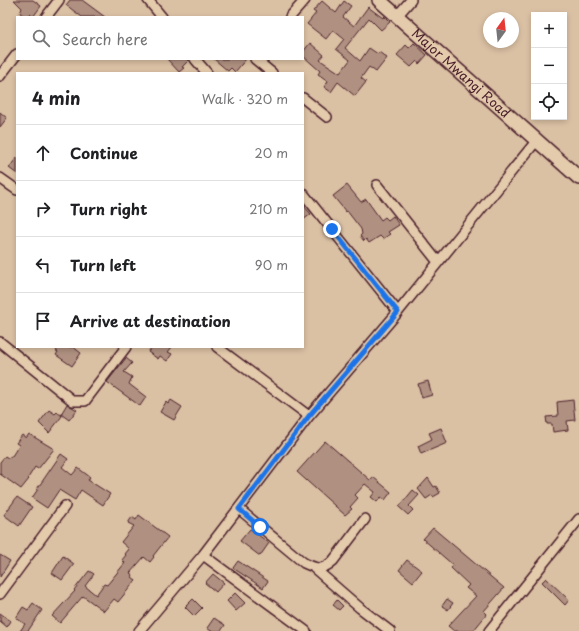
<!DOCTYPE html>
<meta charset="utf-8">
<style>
:root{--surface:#fff;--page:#f2f2f2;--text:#202124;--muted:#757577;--line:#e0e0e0}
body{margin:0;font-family:"Playpen Sans",sans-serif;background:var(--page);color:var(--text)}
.controls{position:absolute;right:12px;top:12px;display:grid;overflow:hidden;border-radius:0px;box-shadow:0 2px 6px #0003}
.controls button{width:36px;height:36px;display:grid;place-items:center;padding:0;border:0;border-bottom:1px solid var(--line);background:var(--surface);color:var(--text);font:20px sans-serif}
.compass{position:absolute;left:483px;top:12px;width:36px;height:36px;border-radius:50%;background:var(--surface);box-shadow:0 2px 6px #0003;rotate:15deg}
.stop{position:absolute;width:12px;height:12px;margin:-9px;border:3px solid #1a73e8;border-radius:50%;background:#fff}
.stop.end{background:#1a73e8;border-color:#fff;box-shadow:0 1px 4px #0008}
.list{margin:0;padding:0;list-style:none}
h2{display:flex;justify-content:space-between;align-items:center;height:52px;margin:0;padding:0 16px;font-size:17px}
h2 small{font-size:13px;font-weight:400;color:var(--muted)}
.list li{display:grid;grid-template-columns:26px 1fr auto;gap:12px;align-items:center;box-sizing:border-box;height:56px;padding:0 16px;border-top:1px solid var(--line)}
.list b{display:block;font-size:15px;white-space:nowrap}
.list em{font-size:13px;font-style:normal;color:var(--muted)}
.icon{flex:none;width:22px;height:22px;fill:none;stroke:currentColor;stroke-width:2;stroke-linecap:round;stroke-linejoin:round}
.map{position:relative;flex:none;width:579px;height:631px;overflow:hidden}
.search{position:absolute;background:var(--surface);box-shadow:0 2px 6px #0003;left:16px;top:16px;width:288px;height:44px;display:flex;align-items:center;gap:10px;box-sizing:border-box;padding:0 14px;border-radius:0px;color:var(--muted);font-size:15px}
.panel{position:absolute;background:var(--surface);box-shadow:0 2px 6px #0003;left:16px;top:72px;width:288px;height:276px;border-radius:0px}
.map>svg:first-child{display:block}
</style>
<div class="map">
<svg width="579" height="631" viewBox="0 0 579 631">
<rect width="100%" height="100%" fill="#dbc1a4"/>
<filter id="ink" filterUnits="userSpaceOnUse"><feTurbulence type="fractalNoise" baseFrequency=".025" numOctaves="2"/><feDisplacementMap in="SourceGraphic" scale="8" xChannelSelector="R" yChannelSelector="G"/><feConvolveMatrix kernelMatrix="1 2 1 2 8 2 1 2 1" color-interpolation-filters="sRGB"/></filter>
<g filter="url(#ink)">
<path fill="#b09181" stroke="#4a1f2b" d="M14,0H33L41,6L33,17L30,14L28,17H26L20,13L22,8Z
M70,0H82L105,17H82L66,5Z
M322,1L336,13L344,1L351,6L343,17L354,26L368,7L383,18L384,16L390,22L381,30L369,18L345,48L360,61L369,48L378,54L379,52L387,58L376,72L369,67L361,78L366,82L355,96L338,82L331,92L324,87L328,81L318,74L320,71L303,56V52L310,43L324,55L320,60L340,73L350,60L336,49L344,39L333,30L326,39L307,24L316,13L313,11Z
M414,43L427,55L419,64L417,61L411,67L397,55L406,45L409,48Z
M167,59H189V60L182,67L184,68L179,72Z
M214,59H246L235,72L231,68L228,71Z
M0,112L7,118L0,127Z
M17,157V174L9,168Z
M347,185L361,202L366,199L381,220L385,217L388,220L393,216L399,225L388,232L390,234L383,239L380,236L369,243L366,239L364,241L360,236L362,234L361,229L347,211L346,212L333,196Z
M303,205L311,214L303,220Z
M59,347H73L81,353L72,366L56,355L58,352L56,351Z
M152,347H172L168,352L172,354L167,361L160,356L158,359L148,352Z
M126,358L132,363L124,372L132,377L129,384L146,397L140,406L107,382Z
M428,381L432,395L422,398L418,384Z
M171,400L182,407L174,420L160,412L166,402L168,404Z
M573,400L575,420L567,421L568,430L553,432L552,424H547L546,417L558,416L557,402Z
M67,404L77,410L69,420L61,414Z
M49,410L55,414L57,412L62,416L49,433L39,423Z
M441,428L447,443L421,454L418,446L432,439L429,433Z
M29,434L54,449L38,469L35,467L28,478L29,479L21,489L0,474V462L5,456L8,458L11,456H12L19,445L16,443L22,435L26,438Z
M325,441L370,480L373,477L391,492L385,500L381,497L377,502L371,497L375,492L365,484L355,495L358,498L350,507L352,509L345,515L297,472Z
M61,454L68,459L62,467L72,475L78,468L90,477L88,480L110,494L103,505L81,490L75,500L59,490L47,508L32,498L38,489H37Z
M428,478L434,487L436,486L440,493L433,497L432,495L426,499L418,489Z
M413,490L419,495L409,506L413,510L408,515L399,507Z
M17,497L32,507L19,526L4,515Z
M139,515L168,537L153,556L154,557L150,562L144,557L130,573L133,575L132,577L136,580L118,602L114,599L104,611L83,596L60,623L52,616L75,591L74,590L89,571L94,574L85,586L96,595L104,584L107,585L125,563L122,560L126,555L125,554L129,549L121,542L134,526L128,523L132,517L136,520Z
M433,528L504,588L484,611L487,614L473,631H454L448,626L476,596L466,588L469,585L451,568L453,565L423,539Z
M250,529L269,543L260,556L240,541Z
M0,555L10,561L0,577Z
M63,556L74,564L62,580L52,573Z
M407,560L422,571L413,582L399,570Z
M238,561L268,581L263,588L233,568Z
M213,574L224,583L216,592L205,583Z
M546,578L569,600L565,605L542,582Z
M235,593L245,603L236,611L227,601Z
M193,599L202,608L194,616L185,607Z
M447,599L453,603L448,610L442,606Z
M337,600L343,606L339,610L333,605Z
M33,603L42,610L28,631H20L25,624L16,618L23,607L28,610Z
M0,613L11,621L7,627L0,621Z
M214,618L225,625L221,631H211L207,628Z"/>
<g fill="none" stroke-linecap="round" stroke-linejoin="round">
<defs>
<path id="street" d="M148,0L162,17
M397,16L411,0
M46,17L59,0
M290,17L305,0
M195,59L207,73
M255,59L272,73
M0,76L17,54
M303,98L327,117
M0,178L17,190
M377,185L438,262
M303,193L398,312
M0,342L73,401H85L126,347
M217,347L309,416
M239,509L304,563C317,569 322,571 333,561L365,519
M203,555L306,631
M314,568L360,608L390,631
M0,594L65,506
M139,631L203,555L309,416L398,312L537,140
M489,631L579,519"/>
<g id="secondary">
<path id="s1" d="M379,0L579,178"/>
</g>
</defs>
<use href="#street" stroke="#4a1f2b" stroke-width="12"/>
<use href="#secondary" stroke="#4a1f2b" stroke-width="16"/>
<use href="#street" stroke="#e4cbac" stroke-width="9"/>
<use href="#secondary" stroke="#e4cbac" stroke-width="13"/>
</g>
</g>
<g fill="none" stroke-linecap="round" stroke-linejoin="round" filter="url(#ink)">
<path stroke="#1a73e8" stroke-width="5" d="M260,527L239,509L309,416L398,312L332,229"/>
</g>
<g text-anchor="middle" stroke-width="3" stroke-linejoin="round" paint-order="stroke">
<g font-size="13" fill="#4a1f2b" stroke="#e4cbac">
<text dy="5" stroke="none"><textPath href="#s1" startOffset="110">Major Mwangi Road</textPath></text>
</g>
</g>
</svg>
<div class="controls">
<button>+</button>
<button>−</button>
<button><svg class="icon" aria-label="locate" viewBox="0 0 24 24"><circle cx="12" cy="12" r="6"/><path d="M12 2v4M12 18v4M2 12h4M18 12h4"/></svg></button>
</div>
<svg class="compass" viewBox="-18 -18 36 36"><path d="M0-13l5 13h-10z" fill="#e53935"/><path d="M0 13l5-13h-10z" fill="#757577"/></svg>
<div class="stop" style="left:260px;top:527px"></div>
<div class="stop end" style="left:332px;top:229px"></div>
<div class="search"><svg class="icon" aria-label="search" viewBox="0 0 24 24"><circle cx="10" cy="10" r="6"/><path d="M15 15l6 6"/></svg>Search here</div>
<section class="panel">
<h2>4 min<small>Walk · 320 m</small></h2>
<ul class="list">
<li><svg class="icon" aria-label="ahead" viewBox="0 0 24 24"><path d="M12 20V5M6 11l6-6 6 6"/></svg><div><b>Continue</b></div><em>20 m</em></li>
<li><svg class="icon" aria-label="right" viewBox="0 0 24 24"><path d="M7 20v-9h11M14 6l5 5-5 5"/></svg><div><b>Turn right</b></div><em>210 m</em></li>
<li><svg class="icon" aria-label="left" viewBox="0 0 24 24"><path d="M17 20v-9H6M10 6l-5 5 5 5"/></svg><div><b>Turn left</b></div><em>90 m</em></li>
<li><svg class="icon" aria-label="arrive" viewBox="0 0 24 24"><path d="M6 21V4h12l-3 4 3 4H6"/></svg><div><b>Arrive at destination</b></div></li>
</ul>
</section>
</div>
